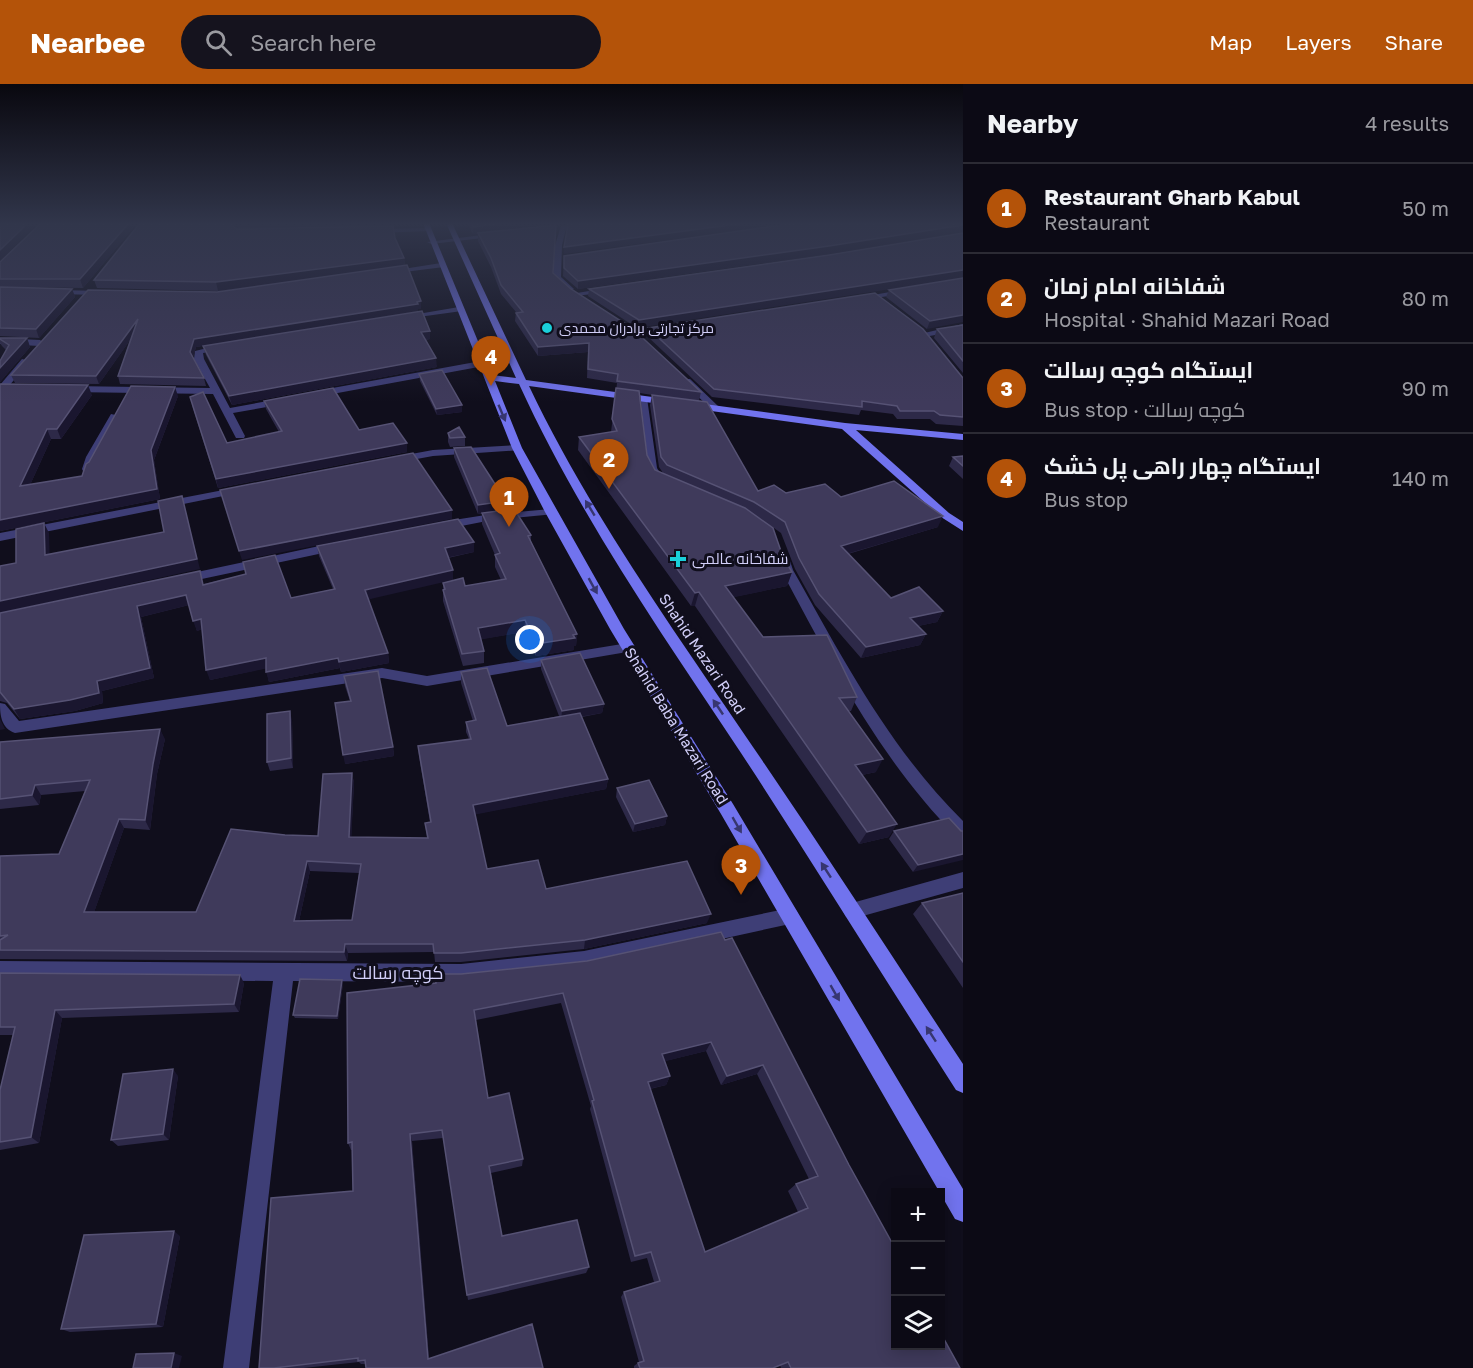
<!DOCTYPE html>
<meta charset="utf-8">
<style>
:root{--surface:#0c0a15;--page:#15131e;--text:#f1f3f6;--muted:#9a9aa0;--line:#2c2b34;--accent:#b45309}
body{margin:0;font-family:"Golos Text",Cairo,sans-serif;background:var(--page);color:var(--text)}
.controls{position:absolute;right:18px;bottom:18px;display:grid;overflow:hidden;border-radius:0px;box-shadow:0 3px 15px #0003}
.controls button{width:54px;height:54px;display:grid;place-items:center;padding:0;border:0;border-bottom:2px solid var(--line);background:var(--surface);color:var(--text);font:30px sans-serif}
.you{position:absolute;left:530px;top:556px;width:21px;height:21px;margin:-15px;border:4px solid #fff;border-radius:50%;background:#1a73e8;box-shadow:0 0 0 9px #1a73e833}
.badge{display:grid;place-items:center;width:39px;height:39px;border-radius:50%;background:var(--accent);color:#fff;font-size:20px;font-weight:700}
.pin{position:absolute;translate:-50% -50px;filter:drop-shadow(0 2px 3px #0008)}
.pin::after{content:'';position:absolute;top:32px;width:21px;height:18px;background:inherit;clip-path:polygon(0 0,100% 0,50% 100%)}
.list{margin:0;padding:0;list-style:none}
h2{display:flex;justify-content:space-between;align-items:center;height:78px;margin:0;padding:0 24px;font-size:26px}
h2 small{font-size:20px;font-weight:400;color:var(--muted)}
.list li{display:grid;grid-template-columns:39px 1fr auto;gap:18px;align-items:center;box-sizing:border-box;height:90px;padding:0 24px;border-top:2px solid var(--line)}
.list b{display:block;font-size:22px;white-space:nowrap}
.list p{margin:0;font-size:20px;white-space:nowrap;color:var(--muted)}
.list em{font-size:20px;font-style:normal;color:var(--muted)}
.icon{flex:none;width:33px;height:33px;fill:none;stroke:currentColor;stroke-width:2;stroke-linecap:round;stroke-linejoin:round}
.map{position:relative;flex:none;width:963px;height:1284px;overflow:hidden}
header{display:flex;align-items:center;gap:36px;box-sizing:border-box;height:84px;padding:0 30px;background:var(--accent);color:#fff}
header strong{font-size:28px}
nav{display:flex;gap:33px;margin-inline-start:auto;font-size:21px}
.search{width:420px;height:54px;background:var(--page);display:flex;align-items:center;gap:15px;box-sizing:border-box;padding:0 21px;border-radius:33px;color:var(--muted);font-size:22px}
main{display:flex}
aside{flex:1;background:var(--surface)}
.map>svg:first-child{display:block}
</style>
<header>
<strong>Nearbee</strong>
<div class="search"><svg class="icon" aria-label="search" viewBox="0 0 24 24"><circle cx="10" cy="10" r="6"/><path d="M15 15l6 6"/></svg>Search here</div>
<nav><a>Map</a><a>Layers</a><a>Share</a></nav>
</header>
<main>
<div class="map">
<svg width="963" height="1284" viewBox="0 0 963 1284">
<rect width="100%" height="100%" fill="#100e1c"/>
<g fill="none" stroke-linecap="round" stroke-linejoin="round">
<path fill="#3e3e76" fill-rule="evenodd" d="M586,139H606L566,145L562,161L561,193L574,205L567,207L553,194L555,161L561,142Z
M428,144L430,147L374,149L371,147L374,145Z
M498,149L500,152L431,160L427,158Z
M441,179H444V183L388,190L384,188Z
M607,204L611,206L610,208L575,212L571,210Z
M907,205L911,207L910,209L860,216L856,214Z
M54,206L105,207L109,209L105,211L51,210V206Z
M459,223L463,225L462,227L404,235L400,233Z
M963,240V246L924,253L920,250Z
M667,241L670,242V246L635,252L631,249Z
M0,254L40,256L44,259L40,262L0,260Z
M224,260L228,263L227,265L203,269L204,275L230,324L284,314L289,317L284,320L233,329L245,352L244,354H236L213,310L69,308L64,305L69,302L210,304L194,275L195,267Z
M22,275L30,277L3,309L0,310V301Z
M481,277L484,278V282L316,313L311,310L316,307Z
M684,295H690L718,322V326H712L684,299Z
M639,312L647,314L657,384L664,396L663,398H655L647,384Z
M111,330L120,332C109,350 100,369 91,387H83L82,385L86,373Z
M517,361L522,364L521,366L433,372L395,379L390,376L395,373L433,366Z
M239,403L245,406L243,408L0,457V449Z
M551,425L555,426V430L492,436L441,446L435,442L441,438L492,430Z
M338,458L344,462L342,465L183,499L177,495L183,491Z
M783,470L789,474L793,486C843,575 890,665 963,737V755L957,753C880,676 832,581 781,486L777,474Z
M628,559L633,561L635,564L633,567L427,602L382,594L15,649C1,644 0,631 0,619L5,620L19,637L382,584L427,592Z
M963,788V804L852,835L846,833L843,827L846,821L852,819Z
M790,824L796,826L799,832L796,838L790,840L584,885L461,898L293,897L249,1284H223L273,897L0,895V877L461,880L584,867Z"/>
<path fill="#7173ee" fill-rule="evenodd" d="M423,139H429L492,291L516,294L446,139H452L526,296L845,339L963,350V356L856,346L949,429L963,438V447L941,433L842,345L529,302C590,430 674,546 753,663C825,768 893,874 963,980V1009L956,1006C884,894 814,780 741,669C662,550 579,431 519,300L495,297L522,364L624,545L733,720L963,1105V1138L955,1135L721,730L610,545L545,428L512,364Z"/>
</g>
<path fill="#2d2948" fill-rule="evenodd" d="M41,139H137L83,204L22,203L72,205L75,213L39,254L0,252V178Z
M140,139H392V142L238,144L237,145L395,154L404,174L405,182L218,207L97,204L94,196Z
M467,139H551L473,150Z
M963,139V148L827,170L578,205L563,192L564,172Z
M478,149L553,189L571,205L701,308L699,317L758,407L841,413L938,443L848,470L891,514L943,527L937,538L918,542L926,550L920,561L861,574L815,521L795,485L781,449L771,442L783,473L792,488L787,502L733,513L763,553L857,613L851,627H848L876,688L862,691L889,753L859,760L695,522H691L578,366L579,353L611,348L617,299L587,294L588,268L538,272L515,237L516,228L501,210L491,183L478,157ZM640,309L652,311L650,321L659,383L663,389L655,386L647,371Z
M829,171L637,244L588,212L589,205Z
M963,194L927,245L886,213L889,206Z
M88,206L421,217V225H418V227L196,263L193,273L204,294L206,302L120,300L118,292L130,256L99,300L15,299L11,291Z
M963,241V289L934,254L937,245Z
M648,244L963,294V342L936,340L930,335H897L893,330L861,326L859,331L712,313L647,252Z
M0,254H27L30,263L0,298V277L6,266L2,262L0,259Z
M430,255L426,256L437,283L232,321L206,271L203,262Z
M419,290L462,328L437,331L420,297Z
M0,300L92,311L61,355H51L30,401L82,392L89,378L178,312L154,376L160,415L0,447Z
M264,317L407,359V368L218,404L192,321L227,359L279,348L266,325Z
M448,349L465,353V362L450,363L448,358Z
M454,364L506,426L531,451V458L577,550L576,562H574V566L536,572L524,548L481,555L484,567V579L463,582L443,517V499L465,502L501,496L495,483V471L482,440V430H478L454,373Z
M963,372V395L949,382L953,373Z
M317,462L474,468L448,474L368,516L388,569L389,579L341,588L340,584L269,598L266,584L210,596L202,545L197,547L189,521L141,533L154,594L102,607L103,619L75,627L20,635L7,619L0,617V529L204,500L246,490L243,478L291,514L333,505L319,472Z
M541,576L604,620L602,629L582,633L608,695L606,705L475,730L487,785L546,805L707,839L584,865L461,878H435L434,868L348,869L347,877L0,875V772L59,770L85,707L41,711L39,721L0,725V658L165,655L157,690L150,746L124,744L94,828H196L285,751L318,752L352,689L354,699L351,753L427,754L425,739L430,738L419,672L418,662L469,655L466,648V638L473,637L461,599V588L507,642L559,632L541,585ZM310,787L359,789L352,836L299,837Z
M344,592L393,663L394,672L345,680L350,617L345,602Z
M292,636L293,684L270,687L267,678Z
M617,704L667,732L665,741L633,748L616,713Z
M894,747H961L913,788L889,755Z
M963,809V904L913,830L922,819Z
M725,856L960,1284H781L780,1281L773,1284H634V1282L639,1278L621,1213L624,1208L654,1198L647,1174L631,1178L590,1025L591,1022L561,919L476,936L488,1014L523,1075L522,1082L491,1089L502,1152L589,1183L586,1189L468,1216L443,1054L412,1057L429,1274L543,1284L361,1280L359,1278L304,1284H259L353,1107L352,1066H351L348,1059L436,899L461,890L587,877ZM706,967L721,1001L757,990L809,1095L796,1100L788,1107L798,1128L705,1168L650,1005L666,1001L670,992L665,977Z
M0,889L244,899L239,928L62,934L39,1059L0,1066V1006L13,951H0Z
M343,900L338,935L295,934L293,931Z
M178,992L169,1056L118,1062L111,1056Z
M180,1152L163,1243L70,1248L61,1245Z"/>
<path fill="#1a162f" d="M28,139H38L0,177V166Z
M129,139H137L83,204L80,195Z
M234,139H237L238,144L233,149L231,141Z
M502,139H551L473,150V143Z
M745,139H795L564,170V163Z
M963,141V148L827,170L578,205V197Z
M404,174L405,182L218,207L216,198Z
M963,186V194L637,244L639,236Z
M72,205L75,213L39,254L36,245Z
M421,217V225H418V227L196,263L192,276L190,268L194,255Z
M963,231V238L927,245L930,237Z
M138,235L140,242L99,300L96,292Z
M430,247V255L422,256L421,248Z
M27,254L30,263L0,298V284Z
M589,259L588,268L538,272V263Z
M436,274L437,283L232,321L229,312Z
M88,301L92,311L61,355L57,345Z
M175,303L178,312L154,376L160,415L0,447V436L151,366Z
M462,321V328L437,331L436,325Z
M47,345L51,355L25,412L20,402Z
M407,359V368L218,404L216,395Z
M182,412L200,485L0,529V517L197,475Z
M506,417V427L478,430V421Z
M452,426V435L242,476L239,467Z
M943,432L938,443L836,473L841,462Z
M44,439L49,449L50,481L45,471Z
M474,458V468L445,474V464Z
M453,486V496L366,516L365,506Z
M792,488L787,502L721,516L725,502Z
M699,508L695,522H691L695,509Z
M186,511L189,521L141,533L154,594L102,607L103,619L75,627L20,635L14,625L137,522Z
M943,527L937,538L904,545L910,534Z
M201,535L204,545L197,547L193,537Z
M525,536L524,548L478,556V544Z
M577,550L576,562H574V566L536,572V560Z
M926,550L920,561L861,574L866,563Z
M388,569L389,579L341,588L339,578Z
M266,574L269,584L210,596L206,586Z
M338,574L340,584L269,598L266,588Z
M604,620L602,629L561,636L562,627Z
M290,627L292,636L293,684L291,674Z
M0,635L5,645L0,646Z
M160,645L165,655L157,690L150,746L145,736L153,680Z
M393,663L394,672L345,680L343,671Z
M883,675L876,688L847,694L855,681Z
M352,689L354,699L351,762L349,753Z
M608,695L606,705L473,731V721Z
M35,701L41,711L39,721L32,711Z
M667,732L665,741L633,748L635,740Z
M119,735L124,744L91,837L84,828Z
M897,740L889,753L859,760L867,748Z
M963,770V776L913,788L918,781Z
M307,777L310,787L297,846L294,837Z
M711,830L707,839L584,865L585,856Z
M345,860L348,869L347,877L344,868Z
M240,891L244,899L239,928L234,920Z
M342,896L343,900L338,935L337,932Z
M55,926L62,934L39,1059L31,1053Z
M711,958L706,967L658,979L662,970Z
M763,981L757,990L721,1001L727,992Z
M173,985L178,992L169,1056L163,1050Z
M670,992L666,1001L644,1006L648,998Z
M410,1050L412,1057L429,1278L428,1275Z
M174,1147L180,1152L163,1243L156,1240Z
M174,1269L182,1272L179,1284H171Z"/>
<path fill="#3f3a5b" stroke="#565274" stroke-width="1.5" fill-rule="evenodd" d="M0,139H28L0,166Z
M41,139H129L80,195H0V178Z
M140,139H234L231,141L237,145L393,142L395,154L404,174L216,198L94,196Z
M471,139H502L473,143Z
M577,139H745L564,163L568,140Z
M796,139H963V141L829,162L578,197L564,184V172Z
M556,141L553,189L571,205L632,244L701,308L617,297L618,290L588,285L589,259L538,263L516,229L523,228L501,201L491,174L478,149Z
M963,149V186L639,236L589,205L829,171Z
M407,181L421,217L417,218L418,220L194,255L190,268L204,294L118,292L138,235L96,292L11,291L88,206L217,208Z
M963,194V231L930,237L889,206Z
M0,203L72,205L36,245L0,244Z
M875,209L923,245L963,294V333L940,331L934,327H900L897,322L862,317V323L714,305L648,244Z
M422,227L430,247L421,248L436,274L229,312L203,262Z
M963,241V277L937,245Z
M0,254H27L0,284V277L9,261L0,255Z
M442,286L462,321L436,325L419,290Z
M0,300L88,301L57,345H47L20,402L82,392L86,380L89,378L131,302L175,303L151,366L157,405L0,436Z
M333,304L359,346L393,339L407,359L216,395L190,313L203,308L227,359L282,347L264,317Z
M616,304L639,307L647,371L655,386L745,424L773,444L783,473L792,488L725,502L763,553L827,551L857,613L839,614L883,675L855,681L897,740L867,748L699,508L695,509L579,353L617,347L612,335Z
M652,311L707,318L758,407L774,401L786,409L825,400L841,413L894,397L943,432L841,462L891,514L919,503L943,527L910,534L926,550L866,563L819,510L799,474L785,438L754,418L667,381L661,373Z
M459,343L465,353L450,354L448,349Z
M471,363L506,417L478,421L454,364Z
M413,369L452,426L239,467L220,406Z
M963,372V382L953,373Z
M182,412L197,475L0,517V482L16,479V445L44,439L45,471L164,448L158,417Z
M514,425L531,451L528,452L577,550L573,551L575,554L536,560L525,536L478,544L484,567L462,570L443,506L445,505L443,499L463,494L465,502L506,495L495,471L500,469L482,429Z
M458,435L474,458L445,464L453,486L365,506L388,569L339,578L338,574L266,588V574L206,586L201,535L193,537L186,511L137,522L150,584L97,597L99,609L70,616L14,625L0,608V529L200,487L203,501L246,490L243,478L275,471L291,514L335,505L317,462Z
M580,569L604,620L562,627L541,576Z
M487,584L507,642L580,629L608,695L473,721L487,785L538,776L546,805L687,777L711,830L585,856L461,869H434L433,860H345L344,868L0,866V856L8,851L0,852V772L59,770L90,696L35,701L32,711L0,715V658L160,645L153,680L145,736L119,735L84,828H196L231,745L285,751L318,752L323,690L352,689L349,753L428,754L425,739L431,738L418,662L471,655L466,638L476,636L461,588ZM307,777L361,780L352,836L294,837Z
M378,587L393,663L343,671L335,619L351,617L344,592Z
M290,627L291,674L267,678V630Z
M649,696L667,732L635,740L617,704Z
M949,734L961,747H963V770L918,781L894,747Z
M963,809V878L922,819Z
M721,848L725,856L732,854L849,1081L896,1166V1262H940V1248L960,1284H791L788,1278L773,1284H640L638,1279L644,1277L624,1208L660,1197L651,1168L635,1172L592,1017L594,1016L563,909L474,926L488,1014L509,1009L523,1075L489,1082L502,1152L577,1136L589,1183L467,1211L442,1046L410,1050L428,1275L532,1240L543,1284H366L365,1276L358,1277V1274L274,1284H259L271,1114L353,1107L352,1058L348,1059L347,909L436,899L435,890H461L587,877ZM711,958L727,992L763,981L818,1092L796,1100L808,1124L705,1168L648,998L670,992L662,970Z
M0,889L240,891L234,920L55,926L31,1053L0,1058V1006L15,943H0Z
M300,895L342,896L337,932L293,931Z
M173,985L163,1050L111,1056L123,990Z
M174,1147L156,1240L61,1245L84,1151Z
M174,1269L171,1284H133L136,1270Z"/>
<defs><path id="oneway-solid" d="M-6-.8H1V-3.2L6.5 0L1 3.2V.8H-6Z" transform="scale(1.5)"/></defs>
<g fill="#373670">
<use href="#oneway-solid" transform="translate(502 329) rotate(67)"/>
<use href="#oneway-solid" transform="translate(590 424) rotate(-121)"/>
<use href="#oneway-solid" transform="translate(593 502) rotate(61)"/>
<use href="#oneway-solid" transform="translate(718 623) rotate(-124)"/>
<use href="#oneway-solid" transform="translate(737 741) rotate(60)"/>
<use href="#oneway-solid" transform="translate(826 786) rotate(-123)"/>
<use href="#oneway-solid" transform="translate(835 909) rotate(60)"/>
<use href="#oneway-solid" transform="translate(931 950) rotate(-123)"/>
</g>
<linearGradient id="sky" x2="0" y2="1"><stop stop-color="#09080f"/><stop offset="0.44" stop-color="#31364b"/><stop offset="1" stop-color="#31364b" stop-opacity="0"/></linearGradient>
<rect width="963" height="318" fill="url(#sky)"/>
<g fill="#1acfda" stroke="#100e1c" stroke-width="2">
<circle cx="547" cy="244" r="6"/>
<path d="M675 466h6v6h6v6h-6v6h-6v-6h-6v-6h6z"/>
</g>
<g text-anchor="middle" stroke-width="6" stroke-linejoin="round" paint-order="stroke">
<g font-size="14" fill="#d2cff9" stroke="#100e1c" text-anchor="start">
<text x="559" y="249">مرکز تجارتی برادران محمدی</text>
</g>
<g font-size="15" fill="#d2cff9" stroke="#100e1c" text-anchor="start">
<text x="692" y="480">شفاخانه عالمی</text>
</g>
<g font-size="15" fill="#d2cff9" stroke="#100e1c">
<text transform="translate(702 570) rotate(56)" y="5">Shahid Mazari Road</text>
<text transform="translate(676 642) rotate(58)" y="5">Shahid Baba Mazari Road</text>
</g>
<g font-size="18" fill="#d2cff9" stroke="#100e1c">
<text x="398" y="895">کوچه رسالت</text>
</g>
</g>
</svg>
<div class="controls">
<button>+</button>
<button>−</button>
<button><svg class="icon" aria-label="layers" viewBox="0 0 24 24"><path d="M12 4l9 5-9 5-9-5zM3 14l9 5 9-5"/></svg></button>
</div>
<div class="you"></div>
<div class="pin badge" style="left:509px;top:443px">1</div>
<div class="pin badge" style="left:609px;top:405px">2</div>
<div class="pin badge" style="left:741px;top:811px">3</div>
<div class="pin badge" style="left:491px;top:302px">4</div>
</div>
<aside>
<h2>Nearby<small>4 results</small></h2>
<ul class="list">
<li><span class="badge">1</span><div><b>Restaurant Gharb Kabul</b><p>Restaurant</p></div><em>50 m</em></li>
<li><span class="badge">2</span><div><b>شفاخانه امام زمان</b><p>Hospital · Shahid Mazari Road</p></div><em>80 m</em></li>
<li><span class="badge">3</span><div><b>ایستگاه کوچه رسالت</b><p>Bus stop · کوچه رسالت</p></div><em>90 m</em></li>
<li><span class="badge">4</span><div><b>ایستگاه چهار راهی پل خشک</b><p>Bus stop</p></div><em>140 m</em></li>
</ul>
</aside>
</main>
